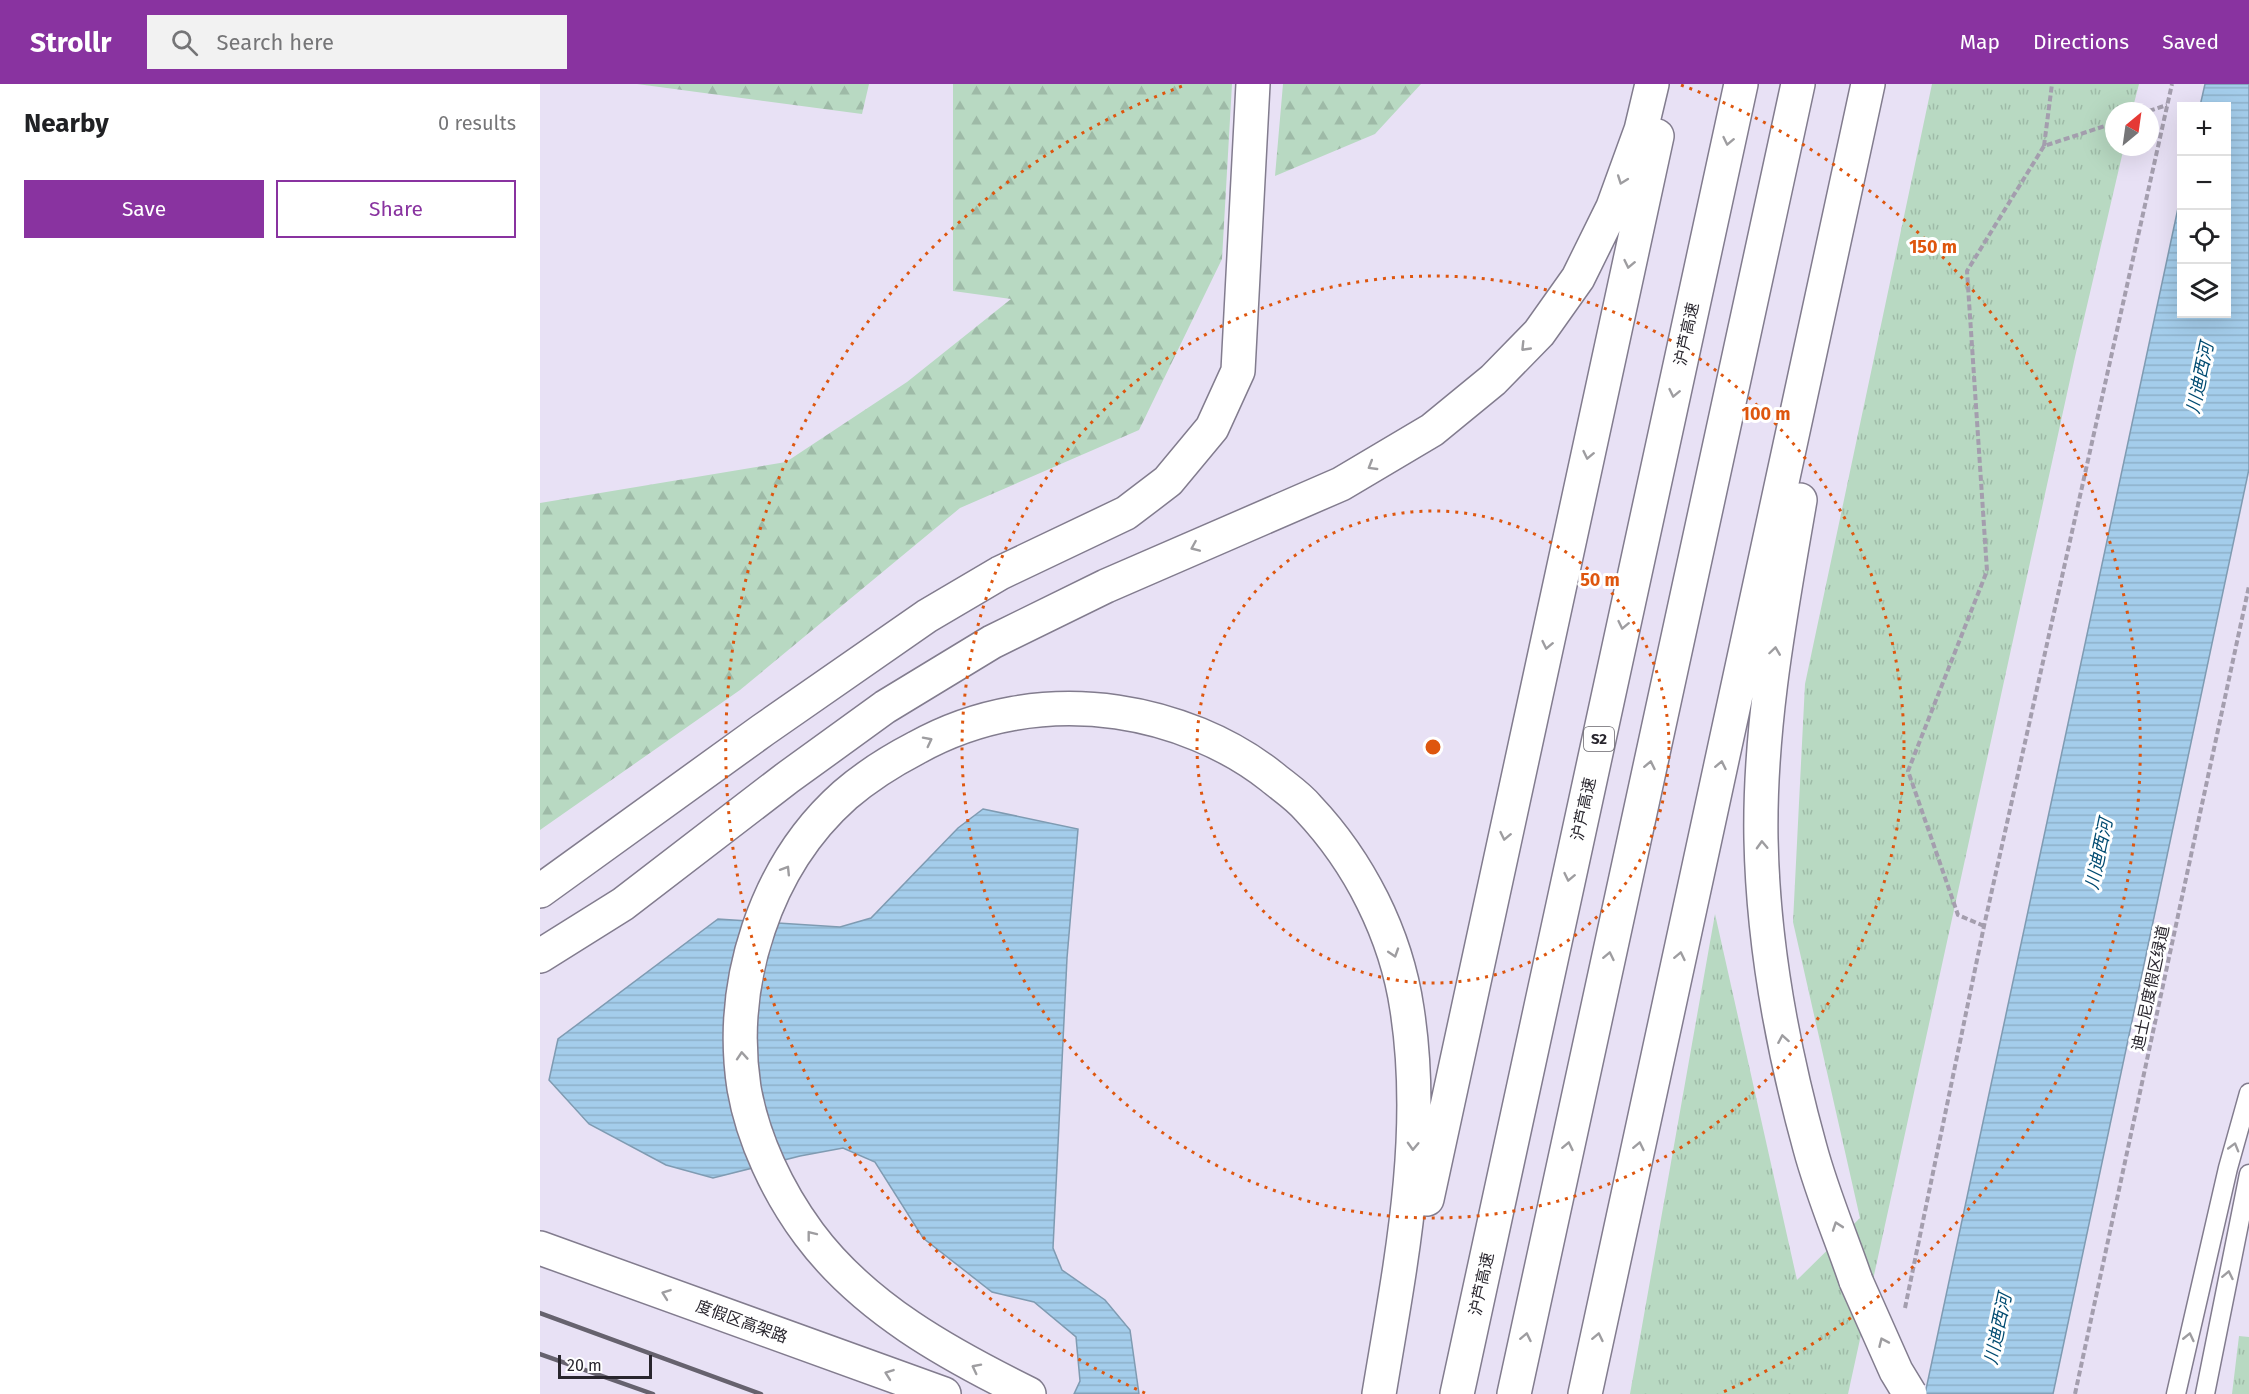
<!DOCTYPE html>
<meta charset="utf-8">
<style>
:root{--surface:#fff;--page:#f2f2f2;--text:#202124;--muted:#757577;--line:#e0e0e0;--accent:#8933a0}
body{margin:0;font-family:"Fira Sans","Noto Sans SC",sans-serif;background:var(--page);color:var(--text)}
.controls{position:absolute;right:18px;top:18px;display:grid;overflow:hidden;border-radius:0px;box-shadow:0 6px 24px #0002}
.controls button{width:54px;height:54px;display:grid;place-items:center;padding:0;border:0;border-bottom:2px solid var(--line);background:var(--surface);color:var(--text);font:30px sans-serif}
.compass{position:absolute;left:1565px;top:18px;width:54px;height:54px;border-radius:50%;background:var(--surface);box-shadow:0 6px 24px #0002;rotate:29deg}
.scale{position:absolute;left:18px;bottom:15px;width:94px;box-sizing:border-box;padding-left:6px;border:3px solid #28252d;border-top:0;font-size:16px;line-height:21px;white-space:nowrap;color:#28252d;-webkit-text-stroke:4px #fff;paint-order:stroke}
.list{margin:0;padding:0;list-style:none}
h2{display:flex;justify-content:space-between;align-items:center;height:78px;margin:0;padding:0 24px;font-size:26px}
h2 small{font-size:20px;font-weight:400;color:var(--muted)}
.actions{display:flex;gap:12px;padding:18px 24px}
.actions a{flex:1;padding:14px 0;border:2px solid var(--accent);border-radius:0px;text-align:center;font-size:21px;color:var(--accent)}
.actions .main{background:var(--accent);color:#fff}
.icon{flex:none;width:33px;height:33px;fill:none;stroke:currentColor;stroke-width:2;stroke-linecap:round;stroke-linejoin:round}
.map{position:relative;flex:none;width:1709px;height:1310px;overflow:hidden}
header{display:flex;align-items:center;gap:36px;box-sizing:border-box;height:84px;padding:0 30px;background:var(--accent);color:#fff}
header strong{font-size:28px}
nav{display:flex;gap:33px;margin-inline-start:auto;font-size:21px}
.search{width:420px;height:54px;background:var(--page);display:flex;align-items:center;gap:15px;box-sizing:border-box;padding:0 21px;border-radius:0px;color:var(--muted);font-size:22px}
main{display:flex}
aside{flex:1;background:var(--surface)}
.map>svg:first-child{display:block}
</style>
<header>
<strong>Strollr</strong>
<div class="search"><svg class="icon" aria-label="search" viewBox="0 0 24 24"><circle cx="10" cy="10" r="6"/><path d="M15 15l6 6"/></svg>Search here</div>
<nav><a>Map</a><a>Directions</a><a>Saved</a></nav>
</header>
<main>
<aside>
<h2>Nearby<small>0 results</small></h2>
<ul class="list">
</ul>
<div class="actions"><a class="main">Save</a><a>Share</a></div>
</aside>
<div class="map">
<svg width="1709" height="1310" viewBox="0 0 1709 1310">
<defs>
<pattern id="grass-tufts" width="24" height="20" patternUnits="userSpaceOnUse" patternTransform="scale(1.5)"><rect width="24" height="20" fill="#b8d9c2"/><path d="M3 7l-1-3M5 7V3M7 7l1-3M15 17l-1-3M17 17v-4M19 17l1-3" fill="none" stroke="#9ebaa7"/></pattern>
<pattern id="forest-firs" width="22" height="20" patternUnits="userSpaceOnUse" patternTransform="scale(1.5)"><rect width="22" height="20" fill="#b8d9c2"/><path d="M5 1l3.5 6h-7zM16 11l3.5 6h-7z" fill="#9ebaa7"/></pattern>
<pattern id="water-rules" width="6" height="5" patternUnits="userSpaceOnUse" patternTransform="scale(1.5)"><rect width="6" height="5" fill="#a4cdeb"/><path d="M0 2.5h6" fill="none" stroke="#8db0ca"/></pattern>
</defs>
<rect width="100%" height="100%" fill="#e8e1f5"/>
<path fill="url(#grass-tufts)" d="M1392,0H1599L1592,27H1574V63H1584L1535,273L1308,1310H1090L1175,830L1257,1196L1320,1134L1253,838L1265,600Z
M1699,1252L1709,1253V1310H1692Z"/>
<path fill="url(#forest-firs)" d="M97,0H329L322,30Z
M413,0H692L682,175L599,346L420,424L200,606L0,746V419L246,378L367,298L471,215L413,207Z
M743,0H881L835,50L735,92Z"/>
<path fill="url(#water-rules)" stroke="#7f9bb2" stroke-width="1.5" d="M1665,0H1709V385L1513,1310H1385L1641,110L1642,230H1686V22H1660Z
M443,725L538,745L527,874L513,1164L522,1186L565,1216L590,1246L599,1310H534L540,1297L536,1253L494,1218L452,1208L383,1154L335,1078L303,1064L260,1072L173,1094L126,1081L49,1040L9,996L18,955L178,835L300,843L331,834L418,744Z"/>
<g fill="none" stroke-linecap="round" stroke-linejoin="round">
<defs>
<path id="service" d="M1636,1310L1688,1084L1709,1009
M1665,1310L1709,1090"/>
<path id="minor" d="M0,807L223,646L387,532L460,489L586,429L628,397L672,344L698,287L713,0"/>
<path id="trunk" d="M0,1164L404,1310"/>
<path id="motorway" d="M1260,416C1241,527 1219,641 1221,755C1223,859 1242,963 1270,1064C1282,1109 1301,1153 1316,1197
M0,872L83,820L247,694L345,623L452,558L566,502L801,400L892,346L953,296L999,249L1038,194L1073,123L1101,46L1112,0
M887,1115L1117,52
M489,1310C408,1270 324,1224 269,1150C238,1108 213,1056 204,1004C188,899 225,782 305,711C327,692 351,677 376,664C437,630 507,618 577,628C632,636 688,658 732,693C744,703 758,712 768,724C819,778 856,850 867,925C887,1053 860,1183 839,1310
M917,1310L1201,0
M974,1310L1258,0
M1045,1310L1328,0"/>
</defs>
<use href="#service" stroke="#827c8e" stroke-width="21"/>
<use href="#minor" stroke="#827c8e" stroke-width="36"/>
<use href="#trunk" stroke="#827c8e" stroke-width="36"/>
<use href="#motorway" stroke="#827c8e" stroke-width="36"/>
<path stroke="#a49eae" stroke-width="4" stroke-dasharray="6 3" stroke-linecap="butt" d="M1609,27L1627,21
M1504,62L1512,0
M1444,842L1418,831L1368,687L1447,487L1427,187L1504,62L1574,39
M1365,1224L1444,842L1632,0
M1535,1310L1709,502"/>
<use href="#service" stroke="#fff" stroke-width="18"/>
<use href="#minor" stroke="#fff" stroke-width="33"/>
<use href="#trunk" stroke="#fff" stroke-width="33"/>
<use href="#motorway" stroke="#fff" stroke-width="33"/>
<path stroke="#66626e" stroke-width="4.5" d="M0,1229L221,1310
M0,1270L113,1310"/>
<defs>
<path id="motorway-bridge" d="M1316,1197L1356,1287L1370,1310"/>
</defs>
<use href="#motorway-bridge" stroke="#827c8e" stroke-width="36" stroke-linecap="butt"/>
<use href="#motorway-bridge" stroke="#fff" stroke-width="33"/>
</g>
<defs><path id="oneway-chevron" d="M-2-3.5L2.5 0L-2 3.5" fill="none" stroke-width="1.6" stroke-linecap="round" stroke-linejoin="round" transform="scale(1.5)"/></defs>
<g stroke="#9e9da0">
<use href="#oneway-chevron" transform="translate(1188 57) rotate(102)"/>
<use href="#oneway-chevron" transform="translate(1082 96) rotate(110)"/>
<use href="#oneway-chevron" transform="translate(1089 180) rotate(102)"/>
<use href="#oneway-chevron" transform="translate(985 263) rotate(134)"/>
<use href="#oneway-chevron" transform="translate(1134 309) rotate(102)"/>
<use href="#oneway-chevron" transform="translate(1048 371) rotate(102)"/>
<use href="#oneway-chevron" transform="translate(832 382) rotate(149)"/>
<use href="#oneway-chevron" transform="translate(655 463) rotate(157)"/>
<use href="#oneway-chevron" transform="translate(1083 541) rotate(102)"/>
<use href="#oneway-chevron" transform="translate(1007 561) rotate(102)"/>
<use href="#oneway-chevron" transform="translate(1235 567) rotate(-82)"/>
<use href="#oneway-chevron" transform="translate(388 657) rotate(-27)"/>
<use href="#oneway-chevron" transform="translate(1110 681) rotate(-78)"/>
<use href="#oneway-chevron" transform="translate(1181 681) rotate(-78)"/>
<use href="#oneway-chevron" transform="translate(965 752) rotate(102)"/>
<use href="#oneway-chevron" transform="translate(1222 761) rotate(-92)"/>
<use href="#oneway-chevron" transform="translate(246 786) rotate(-58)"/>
<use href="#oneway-chevron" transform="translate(1029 793) rotate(102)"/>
<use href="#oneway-chevron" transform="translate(854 869) rotate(72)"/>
<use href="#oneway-chevron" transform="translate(1069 872) rotate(-78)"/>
<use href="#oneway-chevron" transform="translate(1140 872) rotate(-78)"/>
<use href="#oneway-chevron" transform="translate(1243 955) rotate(-100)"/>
<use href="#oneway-chevron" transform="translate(202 972) rotate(-94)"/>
<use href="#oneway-chevron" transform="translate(873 1062) rotate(92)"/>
<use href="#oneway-chevron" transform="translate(1028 1062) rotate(-78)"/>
<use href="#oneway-chevron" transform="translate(1099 1062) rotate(-78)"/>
<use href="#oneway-chevron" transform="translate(1694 1063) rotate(-74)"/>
<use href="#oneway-chevron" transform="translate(1297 1142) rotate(-109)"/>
<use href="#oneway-chevron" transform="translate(271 1151) rotate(-128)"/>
<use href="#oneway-chevron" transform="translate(1688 1191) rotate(-78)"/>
<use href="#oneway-chevron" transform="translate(126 1210) rotate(-160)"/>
<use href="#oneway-chevron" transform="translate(986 1253) rotate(-78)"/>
<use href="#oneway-chevron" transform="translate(1058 1253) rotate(-78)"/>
<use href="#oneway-chevron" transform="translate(1649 1253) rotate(-77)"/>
<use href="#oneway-chevron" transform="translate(1343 1258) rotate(-114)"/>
<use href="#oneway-chevron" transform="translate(436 1284) rotate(-153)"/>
<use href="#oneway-chevron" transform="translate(349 1290) rotate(-160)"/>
</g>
<g fill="none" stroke="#de560e" stroke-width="3" stroke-dasharray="3 6">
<circle cx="893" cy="663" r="236"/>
<circle cx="893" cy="663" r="471"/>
<path d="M605 1309A707 707 0 0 1 645 1M1141 1A707 707 0 0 1 1181 1309"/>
</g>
<g text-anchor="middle" stroke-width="6" stroke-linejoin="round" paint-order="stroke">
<rect fill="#fff" stroke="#68666c" stroke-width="1.5" x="1044" y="643" width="30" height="24" rx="4.5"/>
<g font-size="15" font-weight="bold" fill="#28252d">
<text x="1059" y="660">S2</text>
</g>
<g font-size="16" fill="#28252d" stroke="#fff">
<text transform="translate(1146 250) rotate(-78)" y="6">沪芦高速</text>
<text transform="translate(1043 725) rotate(-78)" y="6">沪芦高速</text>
<text transform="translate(1610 904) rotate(-78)" y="6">迪士尼度假区绿道</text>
<text transform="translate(941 1200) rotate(-78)" y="6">沪芦高速</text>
<text transform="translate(202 1237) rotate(20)" y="6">度假区高架路</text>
</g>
<g font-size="18" font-style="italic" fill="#004b71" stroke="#fff">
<text transform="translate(1660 294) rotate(-78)" y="6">川迪西河</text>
<text transform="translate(1559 770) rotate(-78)" y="6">川迪西河</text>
<text transform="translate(1458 1245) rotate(-78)" y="6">川迪西河</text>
</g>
</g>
<circle cx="893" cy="663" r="9" fill="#de560e" stroke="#fff" stroke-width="3"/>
<g font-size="18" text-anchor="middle" font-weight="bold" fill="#de560e" stroke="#fff" stroke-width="6" stroke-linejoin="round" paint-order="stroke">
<text x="1393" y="169">150 m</text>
<text x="1226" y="336">100 m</text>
<text x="1060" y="502">50 m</text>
</g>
</svg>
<div class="controls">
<button>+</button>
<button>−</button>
<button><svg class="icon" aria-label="locate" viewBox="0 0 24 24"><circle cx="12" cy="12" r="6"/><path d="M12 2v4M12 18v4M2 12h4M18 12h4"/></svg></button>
<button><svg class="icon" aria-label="layers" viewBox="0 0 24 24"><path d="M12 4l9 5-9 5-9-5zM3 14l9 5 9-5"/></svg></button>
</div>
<svg class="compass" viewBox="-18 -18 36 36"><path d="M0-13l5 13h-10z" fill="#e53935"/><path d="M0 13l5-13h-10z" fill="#757577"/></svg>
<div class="scale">20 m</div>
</div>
</main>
